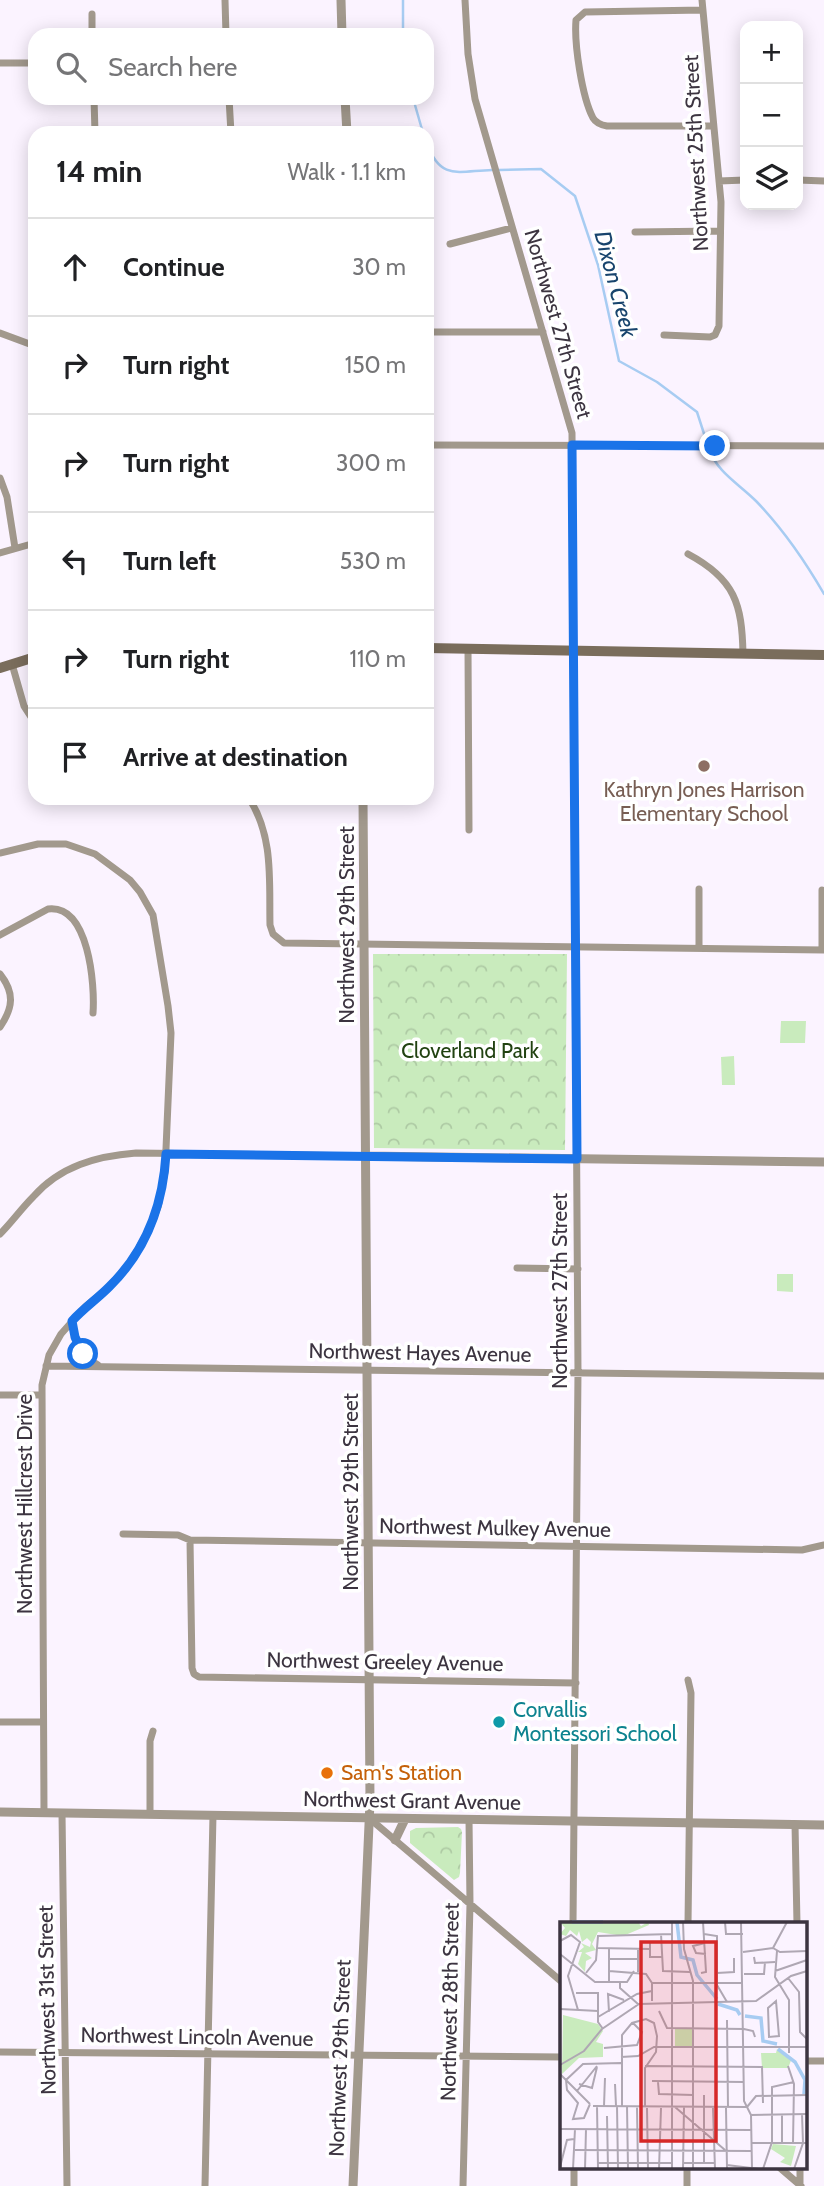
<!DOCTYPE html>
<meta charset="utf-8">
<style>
:root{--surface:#fff;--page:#f2f2f2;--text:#202124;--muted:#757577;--line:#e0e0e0}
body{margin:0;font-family:Cabin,sans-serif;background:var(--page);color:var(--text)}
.controls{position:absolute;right:21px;top:21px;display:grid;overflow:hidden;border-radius:14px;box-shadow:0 4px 18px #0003}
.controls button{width:63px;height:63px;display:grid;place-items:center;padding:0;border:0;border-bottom:2px solid var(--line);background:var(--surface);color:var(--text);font:35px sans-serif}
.stop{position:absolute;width:21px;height:21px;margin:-16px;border:5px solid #1a73e8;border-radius:50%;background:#fff}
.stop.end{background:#1a73e8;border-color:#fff;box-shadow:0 2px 7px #0008}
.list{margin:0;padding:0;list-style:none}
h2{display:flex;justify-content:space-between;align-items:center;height:91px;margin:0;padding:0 28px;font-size:30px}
h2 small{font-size:23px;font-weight:400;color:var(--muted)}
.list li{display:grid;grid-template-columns:46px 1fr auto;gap:21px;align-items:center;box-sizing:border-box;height:98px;padding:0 28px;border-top:2px solid var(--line)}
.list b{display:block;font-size:26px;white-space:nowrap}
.list em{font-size:23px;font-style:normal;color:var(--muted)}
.icon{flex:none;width:38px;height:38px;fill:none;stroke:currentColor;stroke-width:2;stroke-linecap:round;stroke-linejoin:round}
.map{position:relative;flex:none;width:824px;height:2186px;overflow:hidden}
.search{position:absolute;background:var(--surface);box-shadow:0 4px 18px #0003;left:28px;top:28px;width:406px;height:77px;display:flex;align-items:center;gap:18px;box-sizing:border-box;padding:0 24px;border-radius:21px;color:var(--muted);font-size:26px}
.panel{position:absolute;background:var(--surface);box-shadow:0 4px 18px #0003;left:28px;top:126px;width:406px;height:679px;border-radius:21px}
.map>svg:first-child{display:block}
</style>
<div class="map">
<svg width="824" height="2186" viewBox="0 0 824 2186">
<defs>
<pattern id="forest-crowns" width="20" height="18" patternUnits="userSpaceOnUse" patternTransform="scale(1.75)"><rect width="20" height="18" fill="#c9ebbd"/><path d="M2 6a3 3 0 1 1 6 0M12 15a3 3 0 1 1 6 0" fill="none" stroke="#aecaa4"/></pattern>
</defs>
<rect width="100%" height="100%" fill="#fbf3ff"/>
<path fill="#c9ebbd" d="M781,1021H806L805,1043H780Z
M734,1056L735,1085H722L721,1057Z
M777,1274H793V1292L777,1291Z"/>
<path fill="url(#forest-crowns)" d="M373,954H567L565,1150L374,1148Z
M458,1827L461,1829L462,1832L460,1873L459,1877L454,1880L410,1843V1831L416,1828Z"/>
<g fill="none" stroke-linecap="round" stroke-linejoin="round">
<path stroke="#a7ccf2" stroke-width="2.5" d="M403,0V35
M413,98L423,133
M427,144C441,181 458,171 492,170
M499,170L541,169L575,196L598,265L619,361L657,382L697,412L707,443
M709,449C717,472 739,484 756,501C782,528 805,561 824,594"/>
<path stroke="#a2998d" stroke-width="7" d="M225,0L226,35
M465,0L468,54L475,99L572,433L578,1372L573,1924
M703,10L585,12L576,20C574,44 582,97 593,118C596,123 601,125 607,126H713
M92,14V35
M0,63H35
M94,98L95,133
M229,98L231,133
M798,180L824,181
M719,181L745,180
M635,232L720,231
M450,244L511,228
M427,332H543
M0,333L35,346
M664,335L710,337L715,335L719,326L721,202L702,0
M427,445L824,446
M0,478L7,497L15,548
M0,553L35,543
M688,554C735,579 742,604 743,654
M468,649L469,830
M12,664L24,706L35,723
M249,798C274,837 269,881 270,925L273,934L284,943L824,950
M0,853L38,844H66L95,854L130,880L140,892L153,915L168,1006L171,1033L165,1172L158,1207L149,1230L130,1263L107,1289L85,1307L61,1334L49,1355L42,1385L44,1813
M699,889V948
M822,890V950
M0,935L48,909C89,904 95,985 93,1013
M0,974C15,993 13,1008 0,1027
M0,1234C12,1222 21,1209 33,1197C60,1166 97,1156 136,1153L366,1156
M517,1268L578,1269
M72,1321C74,1340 81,1355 98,1365
M46,1366L824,1376
M0,1395H41
M123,1534L178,1535L190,1540L802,1550L824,1545
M190,1540L192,1668L194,1674L199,1677L576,1683
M0,1722H42
M62,1813L67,2186
M150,1814V1741L153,1731
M369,1818L562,1982
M795,1824L797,1924
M688,1924L691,1693L688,1680
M0,2052L562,2057
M805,2061H824
M574,2167V2186
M687,2167V2186
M779,2167L801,2186
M800,2167V2185
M205,2186L213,1815
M463,2186L470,1904L469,1819"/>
<path stroke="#a2998d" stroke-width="9" d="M341,0L342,35
M345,98L347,133
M366,1156L824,1162
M0,1812L824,1825
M395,1840L405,1819
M353,2186L370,1802L363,798"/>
<path stroke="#7a6d5c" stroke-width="10" d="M427,648L824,655
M0,668L35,657"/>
</g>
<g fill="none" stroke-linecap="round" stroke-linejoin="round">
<path stroke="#1a73e8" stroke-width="9" d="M83,1354L75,1337L72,1321C84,1308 97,1299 109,1287C146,1251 163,1205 166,1154L577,1159L572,445L715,446"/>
</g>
<circle fill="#8d6e63" stroke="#fff" stroke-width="2.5" cx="704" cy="766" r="7"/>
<circle fill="#0f9aa8" stroke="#fff" stroke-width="2.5" cx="499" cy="1722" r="7"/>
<circle fill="#e8710a" stroke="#fff" stroke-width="2.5" cx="327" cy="1773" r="7"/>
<g text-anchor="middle" stroke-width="7" stroke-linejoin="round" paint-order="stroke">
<g font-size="21" fill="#3c3440" stroke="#fff">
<text transform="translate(696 153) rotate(-93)" y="7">Northwest 25th Street</text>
<text transform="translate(558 324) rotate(74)" y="7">Northwest 27th Street</text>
<text transform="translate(347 925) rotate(-90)" y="7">Northwest 29th Street</text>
<text transform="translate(560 1291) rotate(-90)" y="7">Northwest 27th Street</text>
<text transform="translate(420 1353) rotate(1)" y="7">Northwest Hayes Avenue</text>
<text transform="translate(351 1492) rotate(-90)" y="7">Northwest 29th Street</text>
<text transform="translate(25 1504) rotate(-90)" y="7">Northwest Hillcrest Drive</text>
<text transform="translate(495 1528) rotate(1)" y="7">Northwest Mulkey Avenue</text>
<text transform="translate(385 1662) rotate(1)" y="7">Northwest Greeley Avenue</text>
<text transform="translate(412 1801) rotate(1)" y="7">Northwest Grant Avenue</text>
<text transform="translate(47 2000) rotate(-91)" y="7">Northwest 31st Street</text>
<text transform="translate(450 2002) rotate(-89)" y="7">Northwest 28th Street</text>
<text transform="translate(197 2037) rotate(1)" y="7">Northwest Lincoln Avenue</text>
<text transform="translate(340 2058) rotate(-88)" y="7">Northwest 29th Street</text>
</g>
<g font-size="21" fill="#785e54" stroke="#fff">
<text x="704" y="797">Kathryn Jones Harrison<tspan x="704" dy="24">Elementary School</tspan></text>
</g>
<g font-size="21" fill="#214211" stroke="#fff">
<text x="470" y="1058">Cloverland Park</text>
</g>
<g font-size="21" fill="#0d838f" stroke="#fff" text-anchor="start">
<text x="513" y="1717">Corvallis<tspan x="513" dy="24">Montessori School</tspan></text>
</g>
<g font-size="21" fill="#c56008" stroke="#fff" text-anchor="start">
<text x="341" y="1780">Sam's Station</text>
</g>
<g font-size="23" font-style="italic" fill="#18446d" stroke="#fff">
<text transform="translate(616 284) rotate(75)" y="8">Dixon Creek</text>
</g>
</g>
<g transform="translate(560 1922)">
<rect width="247" height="247" fill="#fbf3ff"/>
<path d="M213,222L236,224L231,244L220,240L225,236L211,227Z" fill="#c9ebbd"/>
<path d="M0,0H78L81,4L88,0L89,3L63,14L38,10L32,22L36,28L25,31L32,36L26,39L25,50L18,42L22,30H18L24,25L21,21L30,25L31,20L27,16L22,20L19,9L17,14L10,8L6,14L0,12L5,6ZM3,93L38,102L43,109L36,120L43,122V135L19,136L2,152ZM115,107H133L132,124H115ZM217,127L232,136L228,146H202L201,131H216Z" fill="#c9ebbd"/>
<path fill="none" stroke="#a7ccf2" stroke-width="3.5" d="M12,0H43M117,0L121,35L133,38L137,53L157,77M158,82L177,88L180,93M185,94L201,96L203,119L217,122M218,127L235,140L245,158L244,172"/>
<path fill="none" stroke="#afa7b3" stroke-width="2" d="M112,0V247M123,0L124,27L133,59V247M165,0L166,12H183M181,0L184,179L191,193L192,247M101,12L103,49L130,50M144,12L157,14V63L167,80M0,19L11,13L20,20L8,54L18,88M90,21V35H102M145,21L133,24L136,31L146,32M38,26L90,27M78,26V50M213,26L220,30L247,29M213,26L227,0M49,27V60M217,29L215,55L229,78V131M183,30L213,26M0,32L35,60H67L74,49M194,35L195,41L215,40M49,37H78M49,49L86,52L92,61V79M215,49L247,38M26,51L36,38L38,14L112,12M141,51L146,50L143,0M157,51L174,50V36M184,52H204L205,40M228,56L239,70L240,110L247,117M60,60V66L78,82M92,61H181M16,71H38V100L43,107M216,79L219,114L209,115L208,86ZM0,87L38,89M99,89L107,106L184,107L193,109L195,115M49,90L48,72L64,78M38,95L77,72L92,69M167,98L168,186M44,126L77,123L82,110L73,101M61,135L78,134L94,125H247M0,143L24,129L42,107L79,82L196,79L231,54L247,49M85,144L202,145L203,181M228,144L234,162L233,221M0,152L30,182M6,158L7,168L18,181L13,197L24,196L30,182M6,158L23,142L61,141M92,159L184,160M98,160L99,172L133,173M19,162L32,166L37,145M55,162L56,184M17,169L37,144M33,184L187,185M37,184L38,247M44,184L45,156M57,184L58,247M62,184V113L72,101L86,97L94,101L97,114L96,130L85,146V185M67,184L68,247M77,185L78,247M115,185L165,228M187,185L196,174L247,173M87,186L88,247M153,186L155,247M166,186L167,247M222,192V221M191,193L247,192M47,194L48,247M0,207L191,208M191,221H247M15,228L191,229M38,241H112M123,241H154M144,241V173M167,243L199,247M0,245L7,218L14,217M13,247L15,207M25,247L26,207M99,247L101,186M123,247L124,185M203,247L212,220V165L234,160M234,247L243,221L242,192"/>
<path fill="#d62828" fill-opacity="0.15" stroke="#d62828" stroke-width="3.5" d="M81,20H156V219H81Z"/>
<rect width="247" height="247" fill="none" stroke="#3c3440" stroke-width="3.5"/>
</g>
</svg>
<div class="controls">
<button>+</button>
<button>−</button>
<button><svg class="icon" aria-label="layers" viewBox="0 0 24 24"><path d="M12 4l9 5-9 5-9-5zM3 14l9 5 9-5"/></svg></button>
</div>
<div class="stop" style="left:83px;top:1354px"></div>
<div class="stop end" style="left:715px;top:446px"></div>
<div class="search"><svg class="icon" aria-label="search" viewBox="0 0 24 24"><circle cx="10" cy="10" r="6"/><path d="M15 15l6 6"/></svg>Search here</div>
<section class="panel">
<h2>14 min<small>Walk · 1.1 km</small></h2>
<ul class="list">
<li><svg class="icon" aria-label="ahead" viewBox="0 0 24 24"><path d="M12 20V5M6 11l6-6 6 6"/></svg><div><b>Continue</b></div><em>30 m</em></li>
<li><svg class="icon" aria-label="right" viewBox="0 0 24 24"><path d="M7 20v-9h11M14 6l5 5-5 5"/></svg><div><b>Turn right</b></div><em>150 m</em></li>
<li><svg class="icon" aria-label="right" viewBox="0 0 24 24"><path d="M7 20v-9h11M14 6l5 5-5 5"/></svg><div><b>Turn right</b></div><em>300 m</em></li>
<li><svg class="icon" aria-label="left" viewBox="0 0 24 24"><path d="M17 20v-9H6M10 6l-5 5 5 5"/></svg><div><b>Turn left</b></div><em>530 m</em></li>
<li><svg class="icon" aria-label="right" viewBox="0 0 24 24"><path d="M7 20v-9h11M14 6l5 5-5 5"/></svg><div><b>Turn right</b></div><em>110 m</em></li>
<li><svg class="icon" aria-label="arrive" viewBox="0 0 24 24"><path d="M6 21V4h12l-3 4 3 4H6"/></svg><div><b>Arrive at destination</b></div></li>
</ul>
</section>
</div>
